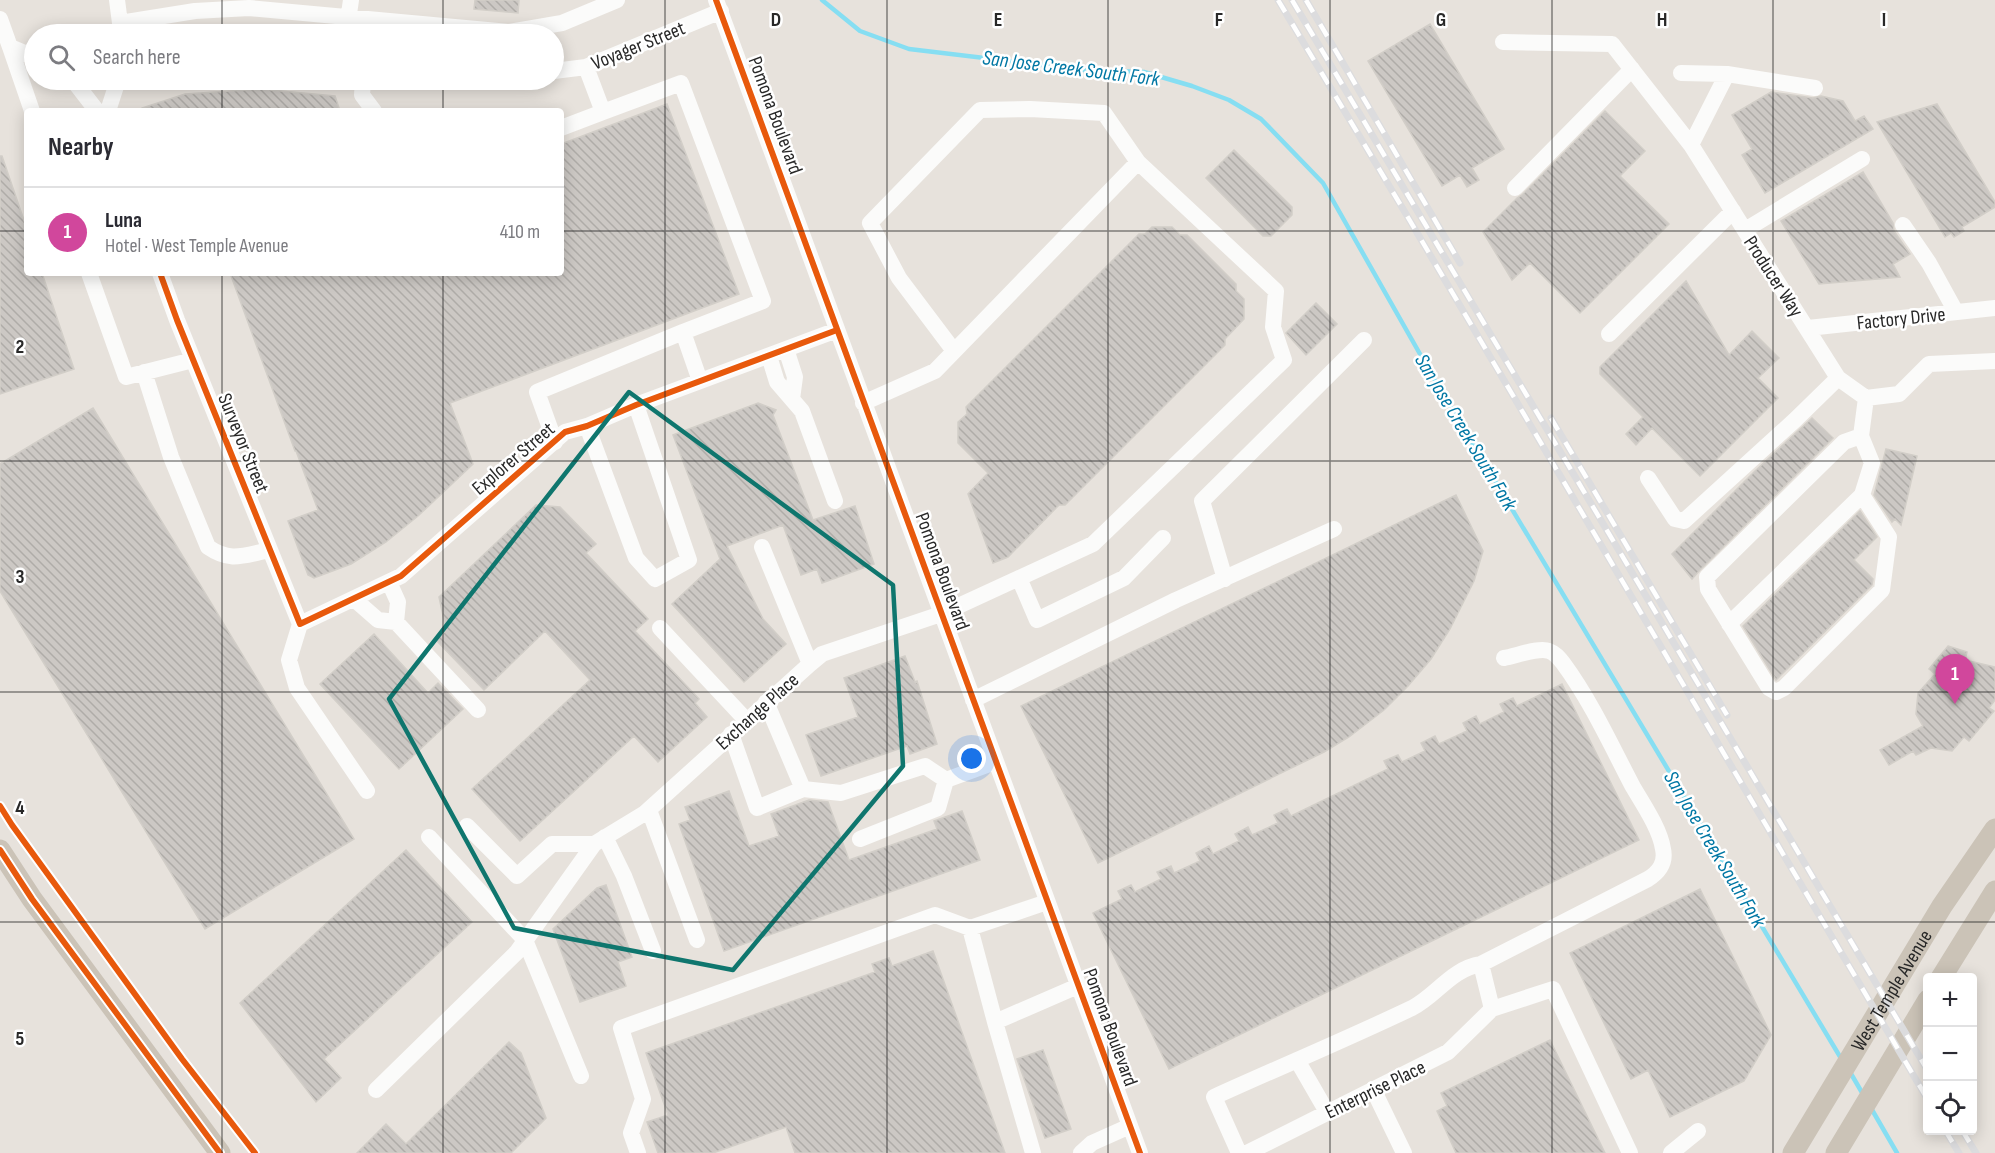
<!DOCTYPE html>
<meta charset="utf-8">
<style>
:root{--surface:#fff;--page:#f2f2f3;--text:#2b2b33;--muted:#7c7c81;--line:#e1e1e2;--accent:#db2777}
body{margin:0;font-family:"Sofia Sans Condensed",sans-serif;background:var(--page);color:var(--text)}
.controls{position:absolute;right:18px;bottom:18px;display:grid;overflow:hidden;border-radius:6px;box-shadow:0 3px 15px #0003}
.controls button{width:54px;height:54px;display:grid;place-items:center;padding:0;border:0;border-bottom:2px solid var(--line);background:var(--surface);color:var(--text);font:30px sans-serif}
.you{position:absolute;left:972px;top:759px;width:21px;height:21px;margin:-15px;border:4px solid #fff;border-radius:50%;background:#1a73e8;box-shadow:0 0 0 9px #1a73e833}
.badge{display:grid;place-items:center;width:39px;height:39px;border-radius:50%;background:var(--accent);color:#fff;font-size:20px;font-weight:700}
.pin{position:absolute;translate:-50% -50px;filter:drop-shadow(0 2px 3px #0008)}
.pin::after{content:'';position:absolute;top:32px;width:21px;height:18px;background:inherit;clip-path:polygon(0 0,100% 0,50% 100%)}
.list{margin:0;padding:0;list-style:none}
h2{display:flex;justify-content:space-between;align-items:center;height:78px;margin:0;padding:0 24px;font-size:26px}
h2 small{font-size:20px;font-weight:400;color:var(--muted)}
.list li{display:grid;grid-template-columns:39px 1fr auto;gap:18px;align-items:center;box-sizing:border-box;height:90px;padding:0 24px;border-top:2px solid var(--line)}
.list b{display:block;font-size:22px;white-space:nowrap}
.list p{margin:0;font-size:20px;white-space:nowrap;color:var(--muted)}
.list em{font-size:20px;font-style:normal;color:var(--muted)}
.icon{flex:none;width:33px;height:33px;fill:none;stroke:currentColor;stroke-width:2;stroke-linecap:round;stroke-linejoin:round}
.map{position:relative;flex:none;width:1995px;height:1153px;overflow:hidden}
.search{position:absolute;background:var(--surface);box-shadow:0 3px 15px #0003;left:24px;top:24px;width:540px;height:66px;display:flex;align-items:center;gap:15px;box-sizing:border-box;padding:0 21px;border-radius:33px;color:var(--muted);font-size:22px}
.panel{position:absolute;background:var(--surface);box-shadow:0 3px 15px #0003;left:24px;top:108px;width:540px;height:168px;border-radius:6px}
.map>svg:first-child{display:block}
</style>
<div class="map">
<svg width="1995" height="1153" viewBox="0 0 1995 1153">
<defs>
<pattern id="building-back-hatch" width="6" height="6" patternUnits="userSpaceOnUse" patternTransform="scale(1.5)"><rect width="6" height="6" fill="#ccc8c4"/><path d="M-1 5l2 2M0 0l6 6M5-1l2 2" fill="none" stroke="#afaca8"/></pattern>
</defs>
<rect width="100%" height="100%" fill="#e7e2dc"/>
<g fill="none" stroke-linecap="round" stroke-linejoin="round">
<path stroke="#86def2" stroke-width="4.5" d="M822,0L860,31L909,49L1084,70L1144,72L1192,86L1229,100L1261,119L1323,183L1437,384L1842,1060
M1850,1072L1864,1096
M1871,1108L1897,1153"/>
</g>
<path fill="url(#building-back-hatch)" stroke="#d2cec8" stroke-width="1.5" d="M475,0H519L518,13L474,9Z
M1430,24L1504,149L1472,168L1479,180L1467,187L1460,175L1442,186L1368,61Z
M260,89L335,96L340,111H142V108L185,94Z
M1771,92L1813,98L1821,96L1843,101L1855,121L1864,116L1873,129L1765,193L1742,155L1752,149L1732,115Z
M667,104L739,294L450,403L473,464L418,516L386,542L351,564L314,578L308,575L288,521L318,510L296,451H295L230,273H561V144Z
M1937,104L1995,202V207L1962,227L1964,231L1954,237L1951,233L1945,237L1877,122Z
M1605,111L1645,151L1620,176L1669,224L1580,313L1530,263L1512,280L1483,232L1517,198L1522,195Z
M1234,150L1292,207V215L1271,236H1263L1206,178Z
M0,156H2L27,229V273H42L74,369L0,394Z
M1863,172L1893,223L1894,231L1910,254L1893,264L1900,277L1819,284L1781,221Z
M1152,227H1172L1180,235H1187L1236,284V291L1244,299V319L1225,339V345L1065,505H1059L1008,557L993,563L968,494L988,473L958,443V422L967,414L966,407L1139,234H1145Z
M1686,281L1729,355L1752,331L1779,358L1758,378L1778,398L1700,476L1652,428L1636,445L1626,434L1643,417L1600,374V367Z
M1316,303L1337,324L1306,355L1286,333Z
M758,403L776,410L773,415L813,520L855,506L874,564L822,583L817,569L801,575L783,525L727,546L763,619L786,644L744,682L672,604L720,559L673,435Z
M93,408L354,839L205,929L0,591V464Z
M1812,418L1833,438L1700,570L1692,579L1672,554L1755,471Z
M1886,449L1917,456L1901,525L1895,519L1892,522L1874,495Z
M1456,495L1483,551L1474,581L1450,629L1431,659L1408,686L1384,710L1349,737L1324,752L1098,863L1021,706Z
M536,505L560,507L596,544L586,553L648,619L635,631L699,699L695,703L707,717L658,762L634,736L520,841L472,789L590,680L545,631L484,690L436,640L446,630L439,597Z
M1860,511L1877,537L1854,560L1873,579L1872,585L1776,680L1743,626Z
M374,634L428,693L438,683L463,709L399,769L320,684Z
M1948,646L1967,652L1965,660L1995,667V700L1989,708L1994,711L1969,741L1964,737L1952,751L1931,748L1916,755L1913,751L1889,765L1880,750L1923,726L1916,714L1918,693L1935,674L1929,669Z
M905,656L915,682L917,681L937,744L910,754L907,746L821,776L806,735L858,717L844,678Z
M1562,684L1639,840L1169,1069L1093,913L1122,899L1118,891L1131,885L1135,892L1161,879L1157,872L1171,866L1174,873L1200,861L1196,853L1209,846L1213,854L1239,841L1235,834L1248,827L1252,835L1278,823L1274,815L1287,809L1291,816L1388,769L1384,761L1398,755L1402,762L1425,751L1421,743L1435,736L1439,744L1467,731L1463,723L1476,716L1480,724L1504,712L1500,704L1513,698L1517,706Z
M729,791L749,846L779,836L771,814L809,800L828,802L849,860L937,829L934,821L962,811L980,860L724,951L679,824L690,820L685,807Z
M406,850L472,922L324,1059L341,1078L316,1102L240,1003Z
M606,885L632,957L618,962L626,986L580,1002L553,929L597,888Z
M1700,889L1771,1035L1744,1081L1670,1117L1648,1070L1631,1079L1570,953Z
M933,951L1005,1153H795L786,1127L713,1153H658L647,1122L668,1115L646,1053L875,972L872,964L889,958L892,966Z
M1550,1040L1605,1153H1456L1437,1111L1447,1106L1441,1093Z
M509,1042L521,1053L546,1118L511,1153H357L386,1124L406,1144Z
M1043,1050L1071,1129L1045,1138L1017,1059Z"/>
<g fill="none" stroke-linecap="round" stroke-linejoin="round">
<path stroke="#fbfbfa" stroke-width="16" d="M117,0L120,23
M716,0L1140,1153
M0,19L10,47
M120,34V23L195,11L249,8L509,32L562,23L617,0
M346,34L351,0
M1503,42L1612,44L1691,145L1838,378L1866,398
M586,67L603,112L681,83L763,301L683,332L700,381
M554,71L586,67L721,11
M1681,73L1727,74
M73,80L97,111
M363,80L362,95L374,111
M32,111L10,47L34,57
M108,111L118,80
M561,128L603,112
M1691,145L1727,74L1815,88
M1515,188L1632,69
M1903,225L1929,263L1956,312
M1745,230L1862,159
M89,273L126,377L193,360
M160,273L177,320L300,624
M1808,328L1995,308
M1609,334L1733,211
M786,349L795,377L792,399
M954,351L899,278L870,223L980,110L1030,109L1104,113L1138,162
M769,356L777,382L802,411L835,501
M144,372L171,457L208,547C231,563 244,555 270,550
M1866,398L1899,394L1929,364L1995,361
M587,426L636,558L655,579L689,560L636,405
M1861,436L1872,463L1862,495L1889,537L1882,590L1784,688L1776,692L1769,688L1708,589L1707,577L1844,442L1861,436L1866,398
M555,442L537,392L683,332
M1648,478L1675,519L1684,521L1795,420L1838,378
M762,547L810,664
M1019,578L1037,620L1124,578L1163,538
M1225,579L1202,501L1364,340
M354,599L378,620L396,622L398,602L389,582
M396,622L478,710
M300,624L401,576L565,432L587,426L636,405L837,330
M300,624L289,660L297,688L367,791
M1729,624L1862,495
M660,628L746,720
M973,700L1176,600L1334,529
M766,702L803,789
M731,734L757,808L803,789L841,793L925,766L946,780L995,762
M649,810L697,940
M467,826L517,876L552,844H594
M429,837L525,940L581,1076
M605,837L624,876L653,951
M860,839L938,808L946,780
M970,928L995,1022L1078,986
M1481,964L1648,879C1659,872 1666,863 1663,849C1660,829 1643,804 1633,787C1611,745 1591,701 1563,663C1559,658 1555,653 1549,651C1539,647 1516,656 1504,658
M995,1022L1033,1153
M1297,1060L1327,1112
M1373,1089L1404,1153
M376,1090L517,952L594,844L645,813L810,664L822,654L941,614L1093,544L1284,360L1273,327L1276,291L1138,162L935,371L863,403
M638,1153L631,1133L643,1099L621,1028L935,915L970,928L1047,902
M1081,1153L1092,1143L1130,1126
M1239,1153L1214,1097C1280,1067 1347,1039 1412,1008C1437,995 1451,969 1481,964L1492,1009
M1247,1153L1448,1052L1492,1009L1553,989L1630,1153
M1671,1153L1698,1131"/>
<g stroke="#cbc3b7" stroke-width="21">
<path d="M0,850L32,899L220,1153"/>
<path d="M1941,978L1995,891"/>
<path id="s1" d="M1793,1153L1942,906L1995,829"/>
<path d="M1836,1153L1928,1000"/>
</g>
<defs>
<path id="rail" d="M1278,0L1406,214L1928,1100
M1292,0L1928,1071
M1306,0L1460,263
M1551,418L1727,715
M1945,1130L1959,1153
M1962,1130L1976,1153"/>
</defs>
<use href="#rail" stroke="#dcdcde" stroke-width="7"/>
<use href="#rail" stroke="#fff" stroke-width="4.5" stroke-dasharray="14" stroke-linecap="butt"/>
<defs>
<path id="cycleway" d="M716,0L1140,1153
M160,273L177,320L300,624L401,576L565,432L587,426L636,405L837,330
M0,806L12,825L182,1059L255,1153
M0,850L32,899L220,1153"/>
</defs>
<use href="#cycleway" stroke="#fff" stroke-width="10"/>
<use href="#cycleway" stroke="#e8590c" stroke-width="6"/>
</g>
<path fill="none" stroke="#0f766e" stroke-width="4.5" stroke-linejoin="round" d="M629,392L893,585L903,766L733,970L514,928L389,699Z"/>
<path fill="none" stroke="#282828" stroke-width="1.5" stroke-opacity="0.55" d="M222,0V34M443,0V34M665,0V1153M887,0V1153M1108,0V1153M1330,0V1153M1552,0V1153M1773,0V1153M222,80V111M443,80V111M0,231H27M561,231H1995M222,273V1153M443,273V1153M0,461H1995M0,692H1995M0,922H1995"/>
<g text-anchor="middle" stroke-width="5" stroke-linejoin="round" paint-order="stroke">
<g font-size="20" fill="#282828" stroke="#fff">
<text transform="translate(638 45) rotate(-22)" y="7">Voyager Street</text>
<text transform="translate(776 115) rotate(70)" y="7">Pomona Boulevard</text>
<text transform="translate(1774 276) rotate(57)" y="7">Producer Way</text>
<text transform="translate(1901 318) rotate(-6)" y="7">Factory Drive</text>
<text transform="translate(244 443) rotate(68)" y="7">Surveyor Street</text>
<text transform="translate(513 458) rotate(-40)" y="7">Explorer Street</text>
<text transform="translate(943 571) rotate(70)" y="7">Pomona Boulevard</text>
<text transform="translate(757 711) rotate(-42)" y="7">Exchange Place</text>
<text dy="7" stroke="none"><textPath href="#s1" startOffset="190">West Temple Avenue</textPath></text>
<text transform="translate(1111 1027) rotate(70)" y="7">Pomona Boulevard</text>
<text transform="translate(1375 1089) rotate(-26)" y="7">Enterprise Place</text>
</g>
<g font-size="21" font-style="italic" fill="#0077a4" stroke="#fff">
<text transform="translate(1071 68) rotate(7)" y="7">San Jose Creek South Fork</text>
<text transform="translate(1466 432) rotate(59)" y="7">San Jose Creek South Fork</text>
<text transform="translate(1715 849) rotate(59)" y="7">San Jose Creek South Fork</text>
</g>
</g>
<g font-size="20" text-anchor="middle" font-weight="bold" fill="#282828" stroke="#fff" stroke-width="5" stroke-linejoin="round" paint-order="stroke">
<text x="776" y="26">D</text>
<text x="998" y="26">E</text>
<text x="1219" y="26">F</text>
<text x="1441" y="26">G</text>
<text x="1662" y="26">H</text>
<text x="1884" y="26">I</text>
<text x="20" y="353">2</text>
<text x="20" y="583">3</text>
<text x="20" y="814">4</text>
<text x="20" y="1045">5</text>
</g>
</svg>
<div class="controls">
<button>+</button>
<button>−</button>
<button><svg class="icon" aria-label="locate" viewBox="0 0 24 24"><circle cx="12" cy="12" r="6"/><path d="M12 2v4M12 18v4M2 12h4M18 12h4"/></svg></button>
</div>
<div class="you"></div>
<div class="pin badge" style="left:1955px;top:704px;background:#d1479c">1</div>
<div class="search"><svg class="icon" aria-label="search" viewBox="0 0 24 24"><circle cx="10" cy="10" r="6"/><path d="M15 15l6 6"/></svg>Search here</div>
<section class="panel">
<h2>Nearby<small></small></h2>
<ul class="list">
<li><span class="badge" style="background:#d1479c">1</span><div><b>Luna</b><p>Hotel · West Temple Avenue</p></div><em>410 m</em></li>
</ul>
</section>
</div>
